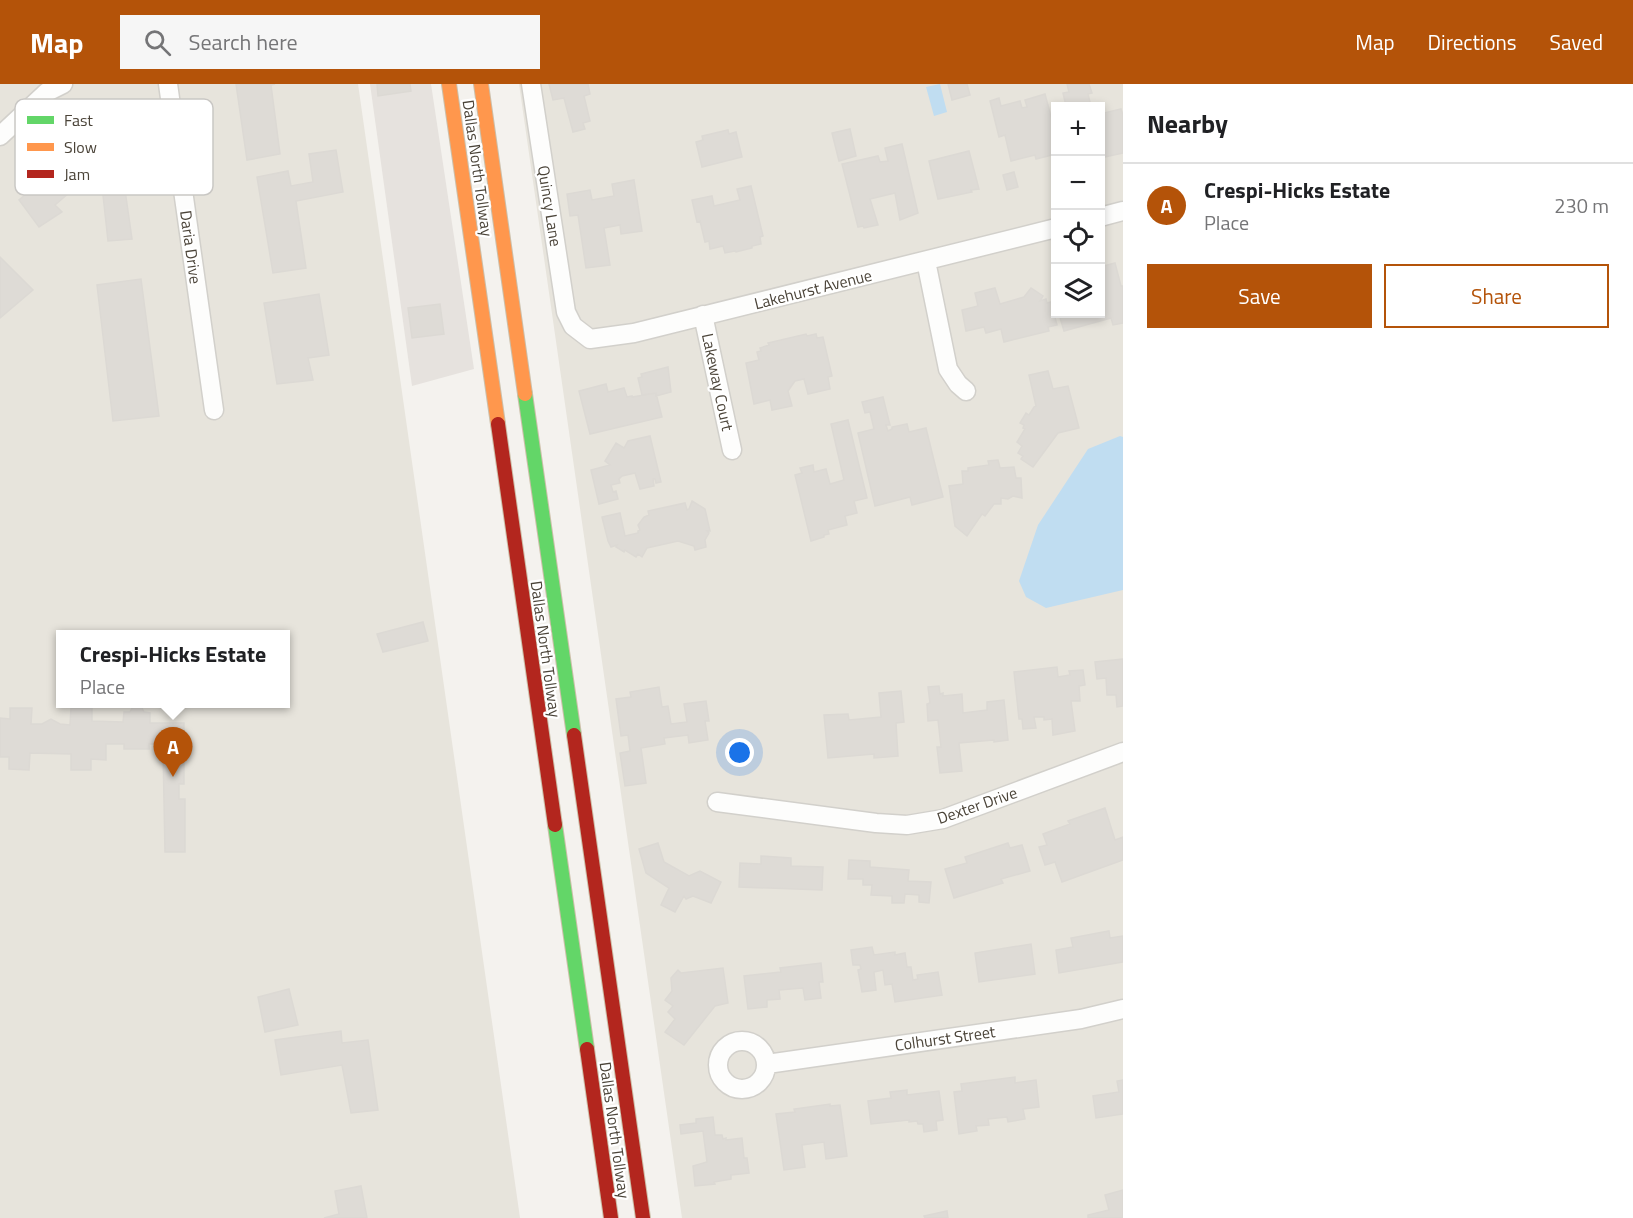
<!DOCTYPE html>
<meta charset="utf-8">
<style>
:root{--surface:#fff;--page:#f6f6f6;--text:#202124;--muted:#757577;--line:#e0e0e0;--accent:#b45309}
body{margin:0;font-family:"Titillium Web",sans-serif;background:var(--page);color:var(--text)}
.controls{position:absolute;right:18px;top:18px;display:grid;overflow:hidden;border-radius:0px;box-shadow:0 3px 9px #0003}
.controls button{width:54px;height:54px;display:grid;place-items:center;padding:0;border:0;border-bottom:2px solid var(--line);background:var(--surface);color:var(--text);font:30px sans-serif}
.you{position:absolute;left:740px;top:669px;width:21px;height:21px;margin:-15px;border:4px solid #fff;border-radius:50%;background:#1a73e8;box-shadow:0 0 0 9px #1a73e833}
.badge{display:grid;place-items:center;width:39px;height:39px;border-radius:50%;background:var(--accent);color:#fff;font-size:20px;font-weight:700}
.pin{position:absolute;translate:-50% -50px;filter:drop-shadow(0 2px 3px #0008)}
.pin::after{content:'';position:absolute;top:32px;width:21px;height:18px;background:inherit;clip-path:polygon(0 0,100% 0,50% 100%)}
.popup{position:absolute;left:56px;top:546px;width:234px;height:78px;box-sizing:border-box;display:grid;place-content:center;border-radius:0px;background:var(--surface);filter:drop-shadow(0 2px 4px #0005);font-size:20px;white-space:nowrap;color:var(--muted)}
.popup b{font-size:22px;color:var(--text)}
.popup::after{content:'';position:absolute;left:50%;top:100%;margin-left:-12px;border:12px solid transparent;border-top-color:var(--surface)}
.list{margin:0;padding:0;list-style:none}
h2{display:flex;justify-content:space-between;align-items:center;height:78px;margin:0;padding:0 24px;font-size:26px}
h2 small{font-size:20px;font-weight:400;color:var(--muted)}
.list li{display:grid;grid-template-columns:39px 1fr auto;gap:18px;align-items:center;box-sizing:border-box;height:84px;padding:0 24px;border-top:2px solid var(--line)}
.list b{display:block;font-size:22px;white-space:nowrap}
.list p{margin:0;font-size:20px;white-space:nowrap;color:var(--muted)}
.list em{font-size:20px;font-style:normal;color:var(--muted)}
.actions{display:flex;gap:12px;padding:18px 24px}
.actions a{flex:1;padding:14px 0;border:2px solid var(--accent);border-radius:0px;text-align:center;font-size:21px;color:var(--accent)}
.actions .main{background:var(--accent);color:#fff}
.icon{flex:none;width:33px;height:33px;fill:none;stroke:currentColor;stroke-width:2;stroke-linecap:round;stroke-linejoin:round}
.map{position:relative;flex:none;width:1123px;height:1134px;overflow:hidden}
header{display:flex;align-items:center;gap:36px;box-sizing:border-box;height:84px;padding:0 30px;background:var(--accent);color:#fff}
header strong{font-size:28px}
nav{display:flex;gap:33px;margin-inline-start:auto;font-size:21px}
.search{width:420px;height:54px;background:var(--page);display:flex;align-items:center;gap:15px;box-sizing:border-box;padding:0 21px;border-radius:0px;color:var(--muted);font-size:22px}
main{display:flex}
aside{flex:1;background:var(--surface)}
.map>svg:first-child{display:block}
</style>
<header>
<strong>Map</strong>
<div class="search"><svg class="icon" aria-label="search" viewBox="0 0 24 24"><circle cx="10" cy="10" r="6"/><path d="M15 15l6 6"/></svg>Search here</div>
<nav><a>Map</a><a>Directions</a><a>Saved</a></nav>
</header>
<main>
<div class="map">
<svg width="1123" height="1134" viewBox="0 0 1123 1134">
<rect width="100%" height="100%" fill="#f4f2ee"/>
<path fill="#e7e4dc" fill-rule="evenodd" d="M0,0H358L520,1134H0ZM60,550H286V620H60Z
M519,0H1123V1134H682ZM1056,22H1100V230H1056Z"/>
<path fill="#e6e2de" d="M370,0H431L474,285L412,302Z"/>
<path fill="#c0ddf1" d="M940,0L947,28L934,32L926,3Z
M1120,352L1123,353V506L1046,524L1026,513L1019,497L1038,441L1088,365Z"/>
<path fill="#dedbd6" stroke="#dcd9d4" stroke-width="1.5" d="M236,0H275L271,1L280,70L247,76Z
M377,0H410L411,7L378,12Z
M549,0H588L590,10L584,12L590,37L583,39L585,45L573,48L564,14L553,16Z
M948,0H967L970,11L952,16Z
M1067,0H1089L1092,9L1088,10L1091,22H1066L1063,9L1069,8Z
M1045,10L1056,51V70L1036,75L1035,71L1011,77L1005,51L999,53L990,17L999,14L1001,22L1020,17L1022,24L1027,23L1025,16Z
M1121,25L1123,31V69L1100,74V30Z
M850,45L856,72L839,77L832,49Z
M728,46L729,50L736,48L742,73L702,83L696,58L703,56L702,52Z
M89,59L120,71L132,155L108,157L102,102L84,96L55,121L62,128L39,143L19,116Z
M902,60L918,129L900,136L895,109L870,115L878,141L864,144L863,142L858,143L842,80L878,72L880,78L888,77L885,64Z
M336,66L343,108L296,117L306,184L273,189L257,93L288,87L291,102L313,98L309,70Z
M969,67L979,105L971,106L972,108L938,115L929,77Z
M1014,88L1018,103L1007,106L1003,91Z
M634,96L642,147L621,150L620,141L604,144L610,181L586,184L578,131L570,132L567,110L590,106L592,116L614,112L612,100Z
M751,102L763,152L760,153L761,160L752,162V164L736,168L735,167L725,169L723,162L710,165L709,157L705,158L700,137L697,138L692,116L712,112L714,122L740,116L737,105Z
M0,173L33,206L0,234Z
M1115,179L1121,202H1123V239L1113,241L1111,234L1064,247L1059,230H1100V183Z
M141,195L159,332L113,337L97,201Z
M995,204L1000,220L1024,213L1031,204L1043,212L1040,217L1046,215L1047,219L1051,218L1057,241L1048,243L1049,247L1004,258L1001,245L986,249L984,243L966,247L962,226L978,222L975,209Z
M319,210L329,271L308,274L313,296L277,300L264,219Z
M440,220L444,250L412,254L408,224Z
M806,250L807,252L816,250L817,254L823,253L832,292L828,293L830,305L808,310L804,295L795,297L788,307L792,322L772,326L770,316L754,320L746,279L759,276L757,268L761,267L760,264L769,261L768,259Z
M668,283L671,308L656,312V309L642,311L638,294L642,293L641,290Z
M1048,287L1053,305L1068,302L1079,344L1058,349L1033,383L1021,375L1023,372L1018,369L1022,362L1017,358L1025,345L1023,344L1024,341L1020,339L1026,329L1029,331L1034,323L1036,322L1029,291Z
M606,300L608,308L624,304L627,313L632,312V313L656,309L662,333L590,350L579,307Z
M883,313L890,341H886L888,347L892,345V343L907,340L909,348L926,344L943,413L912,421L910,413L875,422L858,349L874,345L870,328L865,329L862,318Z
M848,336L867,414L854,417L857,429L845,432L847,441L828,446L829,450L824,451V453L811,457L795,391L802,389L800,384L813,381L814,388L826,385L830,400L844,396L831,340Z
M650,352L661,398L656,399L655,395H653L654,402L640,405L635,389L622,392L619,395L620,399L611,401L613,408L616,407L618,415L599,420L591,386L610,381L605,377L616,359L624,364L628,357Z
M998,376L1000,384L1014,383L1016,394H1021L1022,414L1013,412L1008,415L1001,414V420H994L985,432L982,430L967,452L955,442L949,402L963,400L962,387H968V384L989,381L988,377Z
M692,417L705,425L710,447H707L709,449L705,456L706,463L695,466L694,462L678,457L647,464L642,473L638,470L636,473L625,466L624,468L616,463L617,461L611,463L608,457L602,433L620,429L625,452L638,449V447L640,446L638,441L644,433L649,431L648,427L685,419L687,426L689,425Z
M423,538L428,557L383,568L377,550Z
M1123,575V622L1117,623L1116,611H1107L1106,594L1097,595L1095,578Z
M1057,583L1058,593L1070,591L1069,587L1083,586L1085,601L1079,602L1080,617H1071L1075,647L1053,651L1052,635L1044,636V633H1034L1036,644L1023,645L1022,635H1019L1014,588Z
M939,602L940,610L943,609V612L962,610L963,629L987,626V618L1004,616L1008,656L994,658V656L959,659L962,687L940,689L937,663H941L938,636L928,637L927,620L930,619L928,603Z
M659,603L662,623L668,622L671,640L687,638L684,620L706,617L709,637H705L708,656L689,659L688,651L664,654L665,660L641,664L646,699L625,702L620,669L630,667L628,651L621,652L616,615L631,613L630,608Z
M901,607L904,638L896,639L898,672L874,674V670L828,674L824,631L848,630L849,636L881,633L879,609Z
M137,622L142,624L144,628L150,629V639H184V700H179V715H185V768H165L163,666H166V660H149V665H124V660H106V676L91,675V686H71V670L30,669L29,686L9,685V673H0V634L10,635V624H32L31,640H42L51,635L60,640L70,641L71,624H92V637L123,638L124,628H130L132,624Z
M1105,724L1115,756L1123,753V776L1062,798L1055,778L1045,781L1039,763L1047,761L1043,750L1070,740L1068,737Z
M658,759L664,778L689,792L700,787L721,798L711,819L693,812L686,815L684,812L675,828L661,821L669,804L646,789L639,765Z
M1008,759L1010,764L1022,761L1030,787L1001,795L1003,799L954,814L945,785L967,779L965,773Z
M761,772L791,774V782L823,783L822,806L739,803L740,779L761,780Z
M849,776L870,777V783L909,786L908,797L931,798L929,819L919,818V811L905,810L904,819H892V812L871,811L872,801H863V795H848Z
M1109,847L1110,854L1123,852V878L1059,889L1056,866L1073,863L1071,854Z
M1031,860L1035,890L979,898L975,869Z
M872,863L874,871L895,868V871L905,869L907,883H911L913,896L918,895L917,891L938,888L942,911L895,918L892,900L885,901L883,886L874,888L876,906L862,908L858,886L861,885L860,881H853L851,866Z
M821,879L823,898H819L821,914L805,916L803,904L779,906L780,915L767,916V923L748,925L744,892L781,888L780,884Z
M723,884L728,919L715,922L684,961L665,948L675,935L668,928L673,922L665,916L672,907L671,894L678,886L681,889Z
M289,905L298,941L265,948L258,913Z
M341,947L342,959L368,956L378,1026L351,1029L342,981L281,991L275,956Z
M1015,993V999L1036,996L1039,1023L1023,1025L1025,1035L1008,1038L1007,1033L988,1035L989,1041L976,1042L977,1047L959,1050L954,1008L962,1007L961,1000Z
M1123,996V1030L1096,1034L1093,1012L1119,1008L1117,997Z
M907,1006V1011L939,1007L943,1036L936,1037L937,1046L924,1048L923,1040H918L917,1037L909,1038V1036L871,1040L868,1017L891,1014L890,1008Z
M830,1020V1022L840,1021L847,1072L826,1075L824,1058L802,1061L805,1083L784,1086L776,1030L795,1028L794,1025Z
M713,1033L715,1051H722L723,1055L726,1054V1056L742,1054L744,1074H747L749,1089L731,1091V1095L714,1098L715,1100L695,1102L693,1082L707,1078L703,1047L681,1050L680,1041L696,1039V1035Z
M361,1102L367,1134H324L339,1130L335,1107Z
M1123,1106V1134H1088V1131L1109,1126L1105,1111Z
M947,1127L948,1134H925L924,1132Z"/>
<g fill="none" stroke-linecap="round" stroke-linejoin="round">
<defs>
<path id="street" d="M168,0L214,326
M531,0L566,228L573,242L590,255L634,249L1056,144
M0,52L47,8L63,0
M1100,133L1123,127
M926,177L948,285L958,300L966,307
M703,231L732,366
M717,718L876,739L907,741L943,735L1123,668
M718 981a24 24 0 1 1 48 0a24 24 0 1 1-48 0Z
M767,980L1081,935L1123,925"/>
<path id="fast" d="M525,310L574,651
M555,741L587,965"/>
<path id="slow" d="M449,0L498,340
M481,0L525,310"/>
<path id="jam" d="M498,340L555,741
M574,651L643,1134
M587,965L611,1134"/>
</defs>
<use href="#street" stroke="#d2d0cb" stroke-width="21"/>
<use href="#fast" stroke="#ccbfa9" stroke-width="16"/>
<use href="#slow" stroke="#ccbfa9" stroke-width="16"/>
<use href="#jam" stroke="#ccbfa9" stroke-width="16"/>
<use href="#street" stroke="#fdfdfc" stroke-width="18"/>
<use href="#fast" stroke="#63d668" stroke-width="14"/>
<use href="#slow" stroke="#ff974d" stroke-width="14"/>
<use href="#jam" stroke="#b3261e" stroke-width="14"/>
</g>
<g text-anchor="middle" stroke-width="4.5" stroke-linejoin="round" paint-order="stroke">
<g font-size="16" fill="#4b4439" stroke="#fff">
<text transform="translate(478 84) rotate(82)" y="6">Dallas North Tollway</text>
<text transform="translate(550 122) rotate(81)" y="6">Quincy Lane</text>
<text transform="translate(191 163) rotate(82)" y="6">Daria Drive</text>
<text transform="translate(813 205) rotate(-14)" y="6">Lakehurst Avenue</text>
<text transform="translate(718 298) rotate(78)" y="6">Lakeway Court</text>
<text transform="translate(546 565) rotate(82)" y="6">Dallas North Tollway</text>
<text transform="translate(977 721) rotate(-19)" y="6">Dexter Drive</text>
<text transform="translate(945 954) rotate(-8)" y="6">Colhurst Street</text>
<text transform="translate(615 1046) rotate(82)" y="6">Dallas North Tollway</text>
</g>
</g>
<rect x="15" y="15" width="198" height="96" rx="9" fill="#fff" stroke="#c9c7c4" stroke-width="1.5"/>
<rect x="27" y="32" width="27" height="8" fill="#63d668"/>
<rect x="27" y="59" width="27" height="8" fill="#ff974d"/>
<rect x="27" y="86" width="27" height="8" fill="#b3261e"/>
<g font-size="16" fill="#4b4439">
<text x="64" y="42">Fast</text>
<text x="64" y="69">Slow</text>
<text x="64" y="96">Jam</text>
</g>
</svg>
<div class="controls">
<button>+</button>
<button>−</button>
<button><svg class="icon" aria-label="locate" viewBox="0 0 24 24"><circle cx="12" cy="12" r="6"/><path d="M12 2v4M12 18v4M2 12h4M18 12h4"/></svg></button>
<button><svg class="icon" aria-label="layers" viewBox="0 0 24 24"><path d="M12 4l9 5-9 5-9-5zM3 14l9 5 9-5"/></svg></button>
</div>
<div class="you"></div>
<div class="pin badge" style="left:173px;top:693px">A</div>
<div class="popup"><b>Crespi-Hicks Estate</b>Place</div>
</div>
<aside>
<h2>Nearby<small></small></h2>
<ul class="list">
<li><span class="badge">A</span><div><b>Crespi-Hicks Estate</b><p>Place</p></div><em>230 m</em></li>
</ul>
<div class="actions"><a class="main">Save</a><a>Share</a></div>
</aside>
</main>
